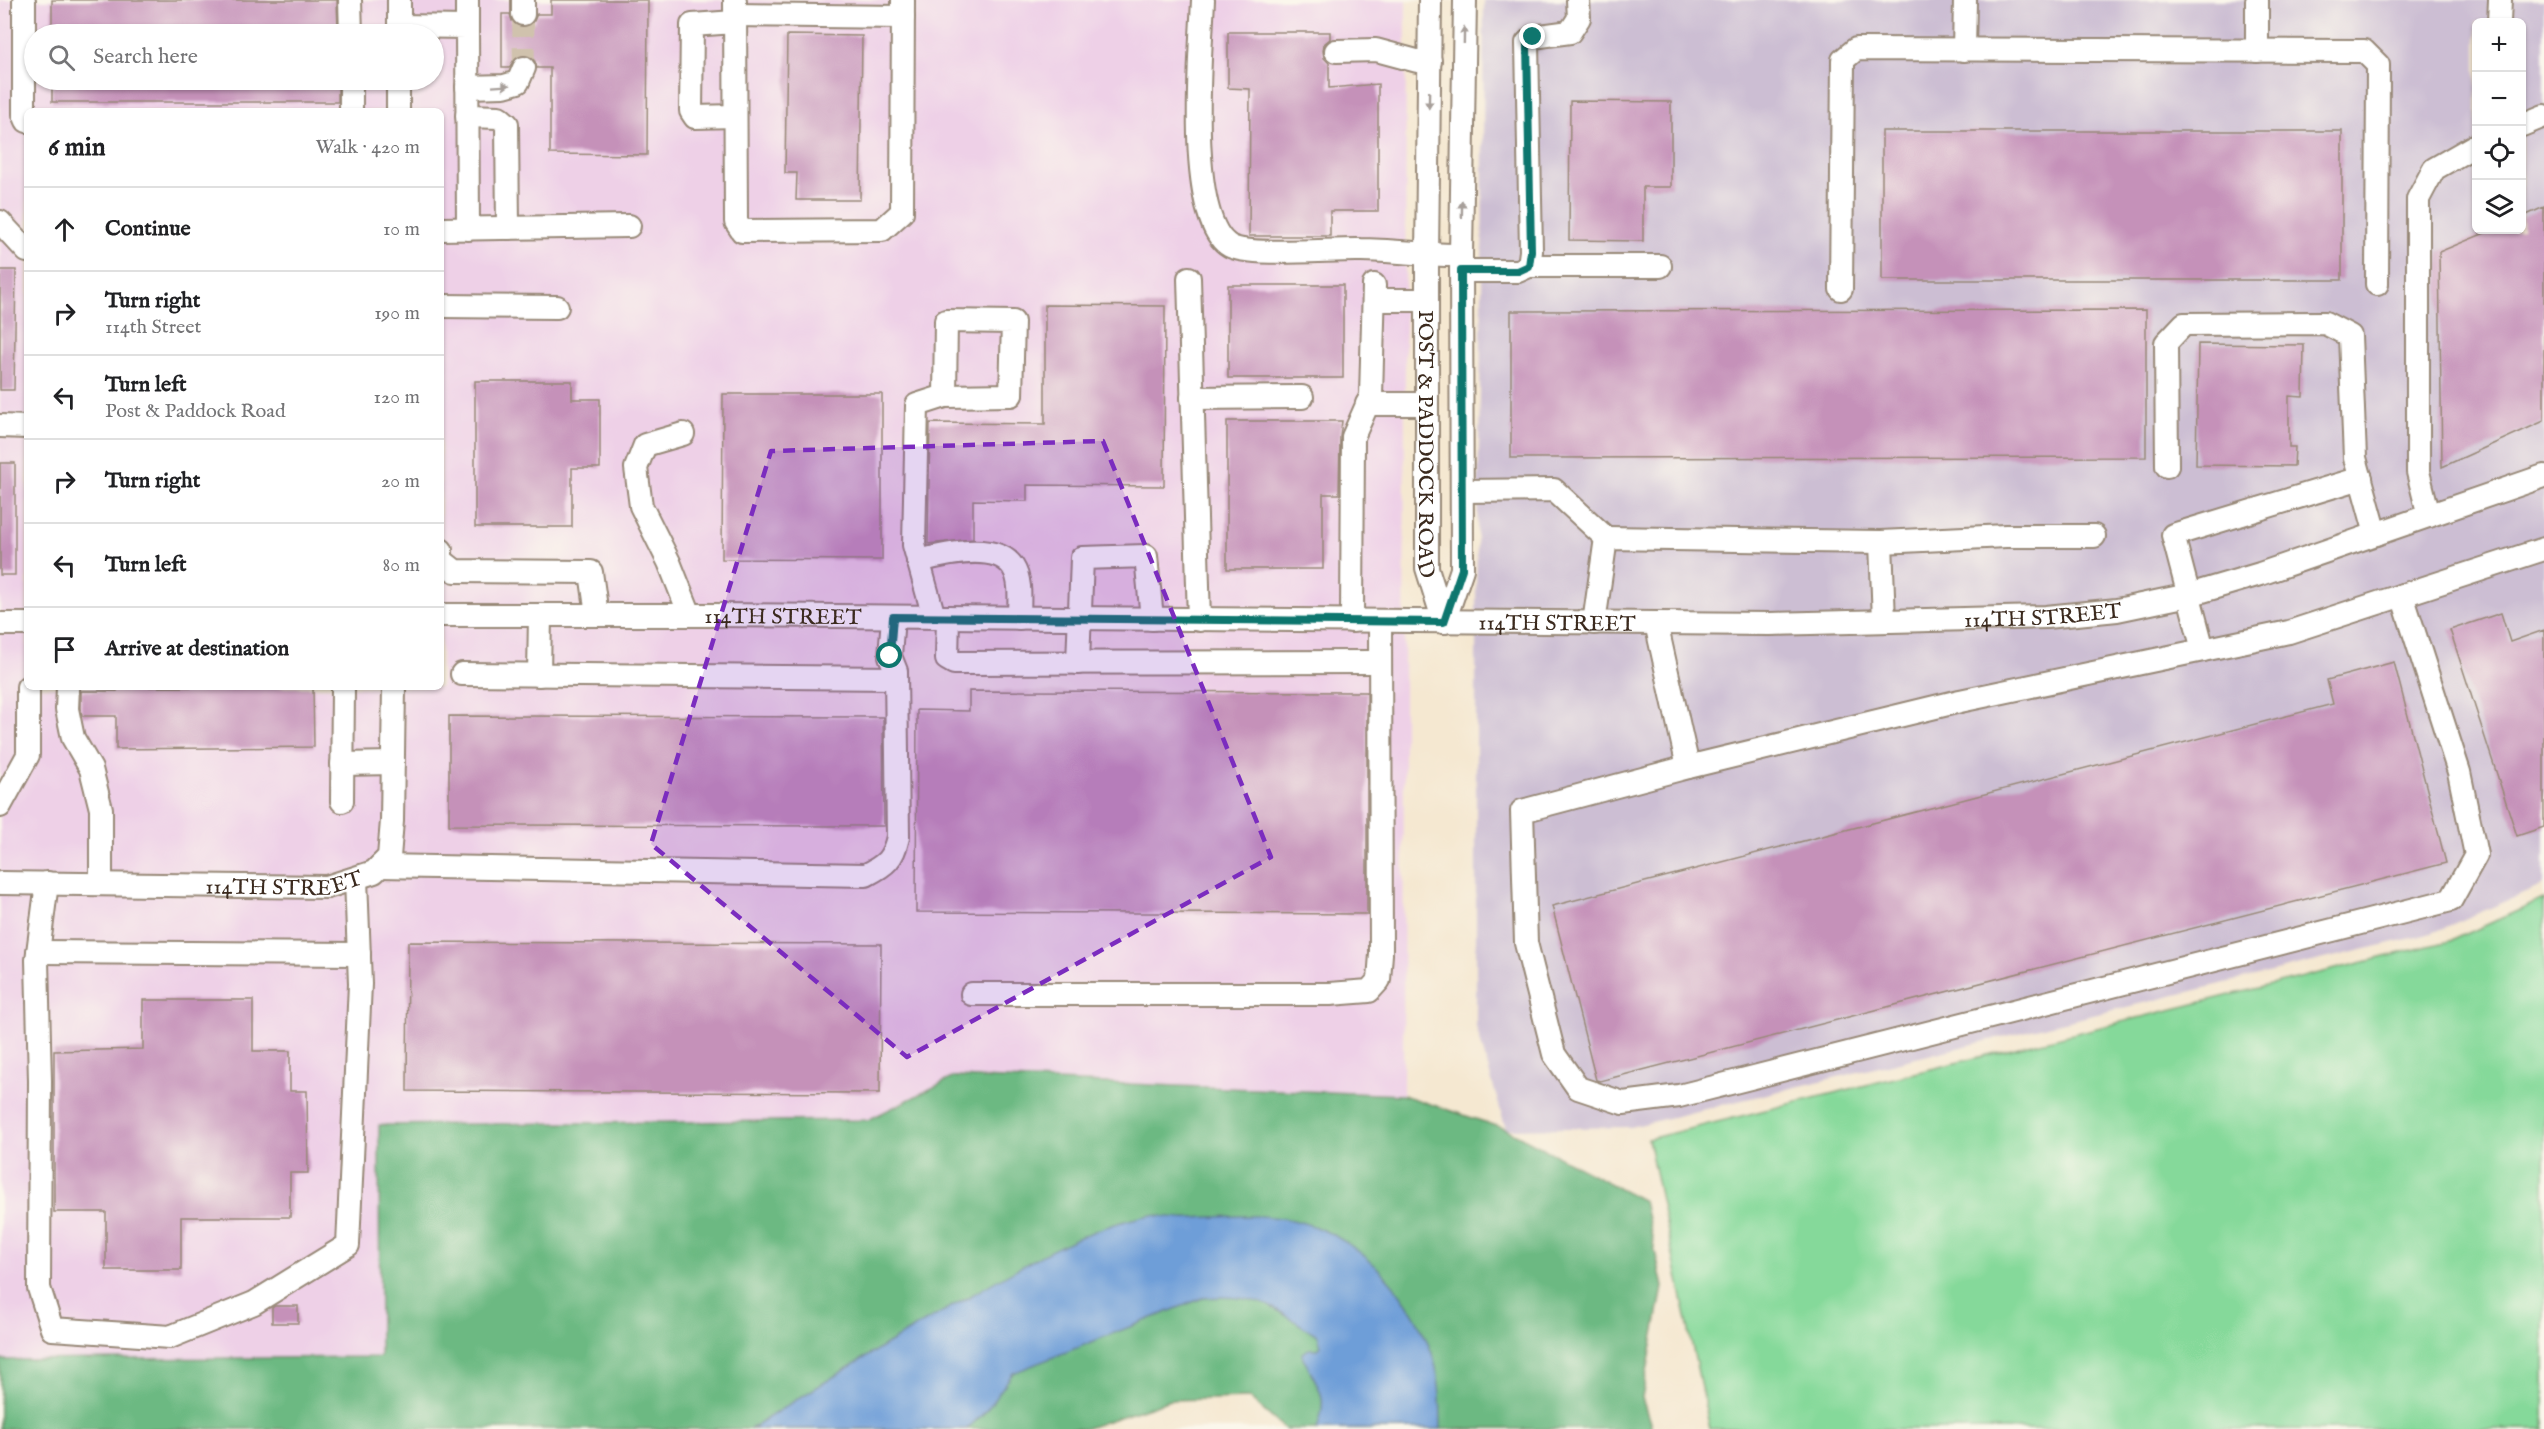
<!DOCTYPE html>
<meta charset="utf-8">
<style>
:root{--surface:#fff;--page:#f6f6f6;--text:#202124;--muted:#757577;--line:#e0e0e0}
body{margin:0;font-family:"IM FELL English",serif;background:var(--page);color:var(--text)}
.controls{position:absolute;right:18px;top:18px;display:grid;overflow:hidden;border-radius:9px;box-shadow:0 2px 4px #0004}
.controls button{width:54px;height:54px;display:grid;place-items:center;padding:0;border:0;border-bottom:2px solid var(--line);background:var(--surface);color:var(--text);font:30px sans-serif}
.stop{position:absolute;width:18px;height:18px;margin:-14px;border:4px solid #0f766e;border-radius:50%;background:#fff}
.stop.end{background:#0f766e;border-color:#fff;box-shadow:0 2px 6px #0008}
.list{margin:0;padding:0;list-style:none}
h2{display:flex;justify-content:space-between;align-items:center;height:78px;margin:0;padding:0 24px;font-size:26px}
h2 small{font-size:20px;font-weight:400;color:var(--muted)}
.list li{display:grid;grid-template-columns:39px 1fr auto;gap:18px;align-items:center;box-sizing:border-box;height:84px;padding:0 24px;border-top:2px solid var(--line)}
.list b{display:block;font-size:22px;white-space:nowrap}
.list p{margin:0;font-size:20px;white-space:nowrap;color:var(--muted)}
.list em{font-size:20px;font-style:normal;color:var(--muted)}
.icon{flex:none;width:33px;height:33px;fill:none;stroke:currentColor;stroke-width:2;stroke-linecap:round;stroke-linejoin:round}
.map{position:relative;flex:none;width:2544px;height:1429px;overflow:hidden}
.search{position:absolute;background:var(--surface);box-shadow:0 2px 4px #0004;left:24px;top:24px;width:420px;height:66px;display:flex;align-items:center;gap:15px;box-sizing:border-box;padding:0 21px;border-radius:33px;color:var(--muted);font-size:22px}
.panel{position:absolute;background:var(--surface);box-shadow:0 2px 4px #0004;left:24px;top:108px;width:420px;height:582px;border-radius:9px}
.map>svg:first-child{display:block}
</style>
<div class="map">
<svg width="2544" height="1429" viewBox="0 0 2544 1429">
<rect width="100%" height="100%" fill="#fbf7ec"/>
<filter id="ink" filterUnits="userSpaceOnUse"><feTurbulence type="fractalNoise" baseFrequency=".0167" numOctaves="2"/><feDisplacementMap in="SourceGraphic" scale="12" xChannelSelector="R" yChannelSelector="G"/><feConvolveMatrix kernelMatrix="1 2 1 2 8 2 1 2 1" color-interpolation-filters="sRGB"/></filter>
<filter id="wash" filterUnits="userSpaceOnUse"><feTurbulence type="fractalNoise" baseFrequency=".008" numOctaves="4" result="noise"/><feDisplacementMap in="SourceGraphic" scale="24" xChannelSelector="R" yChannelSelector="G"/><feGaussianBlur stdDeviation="1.35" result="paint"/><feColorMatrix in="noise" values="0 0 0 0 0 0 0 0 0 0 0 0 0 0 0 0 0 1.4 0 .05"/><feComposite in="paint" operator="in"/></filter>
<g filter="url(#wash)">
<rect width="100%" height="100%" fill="#f5e8d1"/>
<path fill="#eed0e7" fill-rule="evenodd" d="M0,0H1406L1403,1095L954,1077L868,1120L379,1125L381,1357L0,1360ZM34,34H434V80H34ZM27,111H441V687H27Z"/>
<path fill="#ccbed3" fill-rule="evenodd" d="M1484,0H2544V885L2432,933L1631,1127L1506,1129L1476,1027V594L1482,294ZM2476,22H2522V230H2476Z"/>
<path fill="#85d99a" stroke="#60825c" stroke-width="1.5" d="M2544,899V1429H1710L1648,1139L2453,940Z"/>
<path fill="#6cb982" stroke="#547250" stroke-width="1.5" d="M954,1077L1403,1095L1506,1129L1644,1201L1663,1287L1642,1398L1652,1429H1285L1249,1398L1170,1400L1084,1429H0V1360L380,1357L379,1125L868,1120Z"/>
<path fill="#6e9ed8" stroke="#54647b" stroke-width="1.5" d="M1151,1215C1164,1216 1178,1219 1192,1218C1226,1217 1258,1213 1292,1220C1357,1234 1406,1288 1430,1348C1440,1373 1441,1402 1441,1429H1317C1329,1395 1319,1388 1303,1358V1353L1309,1349H1318L1321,1346L1318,1335C1303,1328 1291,1318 1277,1310C1255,1297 1229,1296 1203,1298L1013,1373L986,1411L967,1429H750C821,1384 892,1340 965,1299C1023,1265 1084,1227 1151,1215Z"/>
<g id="blocks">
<path fill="#c591b9" d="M52,0H337L338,34H52Z
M551,0H648L647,155L550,154V68H537L534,59L523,55L515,58L509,68H502V14H510L512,21L517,26H529L534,21L537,14H551Z
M1228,32H1330V39L1324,44L1323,51L1324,58L1329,63V88L1378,84V211H1330V236H1249L1250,89L1228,88Z
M787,35L862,36L860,200H796L797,173H785Z
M52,80H338V102H52Z
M1570,101L1671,102V187H1643V241L1569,240Z
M1882,131H2342V280H1882Z
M2544,207V421L2442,467L2439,252L2492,230H2522V217Z
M0,270H16L14,390H0Z
M1228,285H1343V378H1228Z
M1045,305L1165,306L1164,486L1027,485V501L973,500V539L928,544L930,423L1045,424Z
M2146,310V457L1511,458V311Z
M2198,344L2304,345L2303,397L2289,396V447H2295L2294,466L2196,465Z
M475,381H572V399H600V468H572V527H475Z
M723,394H882V560L722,559Z
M1227,421H1342L1340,437L1339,494H1323V569H1227Z
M0,463H15V575H0Z
M2501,613L2510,642L2544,630V827L2517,836L2450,630Z
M2394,662L2446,863L1600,1081L1596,1080L1552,906L2333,704L2327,680Z
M117,687H313L314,747L116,749V716H82L81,708V691H117Z
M969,691L1367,692V914L916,912L917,710L969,711Z
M449,716L883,717L884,826L449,825Z
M408,942L881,944L880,1093L407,1091Z
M143,1000H253V1051H290V1091H307L308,1173H290V1217H181V1270H106V1212H54V1051L143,1049Z
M275,1306H298V1323H272V1308Z"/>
</g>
</g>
<g filter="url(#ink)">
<use href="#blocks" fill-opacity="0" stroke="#988978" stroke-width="1.5"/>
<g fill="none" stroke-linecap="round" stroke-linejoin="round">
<path stroke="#d0c2ad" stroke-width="22" stroke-dasharray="22 11" stroke-linecap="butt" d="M523,14L524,68"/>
<defs>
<g id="minor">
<path d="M24,0V114L27,121"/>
<path d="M350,0L351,34"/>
<path d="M467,0V27"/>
<path d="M523,0V14"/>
<path d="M735,0L736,222L742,231L882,230L902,212L903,0"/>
<path d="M1203,0C1201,48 1185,221 1230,246C1250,257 1334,249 1361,250C1395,250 1427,256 1461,255"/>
<path id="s1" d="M1430,0L1427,256V568L1444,622"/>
<path d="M2257,0V51"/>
<path d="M735,15L903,17"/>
<path d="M735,22L692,25L691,111L695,117L735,116"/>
<path d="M2499,22L2500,0"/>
<path d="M399,26L467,27L468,229"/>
<path d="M399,34V0"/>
<path d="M1964,50L1965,0"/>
<path d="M1336,51L1376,50L1417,61H1430"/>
<path d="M467,87L504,86L518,82L524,68"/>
<path d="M351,111V80"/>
<path d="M398,111V80"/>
<path d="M467,116L499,117L507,124L508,228"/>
<path d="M2522,125L2544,116"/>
<path d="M0,222L27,251"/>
<path d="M441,229L629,226"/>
<path d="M1529,266H1660"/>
<path d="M1461,271H1518L1529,266L1531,251L1527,43L1533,37L1570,32L1579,18L1578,0"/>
<path d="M1189,278L1199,620"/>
<path d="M1841,289L1843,60L1856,49L2364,51L2378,65L2377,284"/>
<path d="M1374,300H1427"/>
<path d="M441,306L557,307"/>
<path d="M1192,398L1302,397"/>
<path d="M1367,404H1427"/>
<path d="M0,426L27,427"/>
<path d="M683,434L645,445L636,468L641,506L669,562L690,615"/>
<path d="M2167,466L2166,343L2184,324L2325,323L2350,336L2355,458L2376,534"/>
<path d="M1462,491L1554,490L1606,538"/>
<path d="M2429,516L2418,472V199L2434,169L2476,145"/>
<path d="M441,550V560L455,571L591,572L597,615"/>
<path d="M918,561C942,555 996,541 1013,567C1022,581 1019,602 1019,618"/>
<path id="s2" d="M441,615H713L1770,624L2046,617L2117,610L2189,595L2260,574L2544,476"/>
<path d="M934,617L914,545L917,405L945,396L1011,395L1013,322L946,321L945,396"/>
<path d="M948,617L947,659L954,663L1380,662"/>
<path d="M1352,621L1353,437L1371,396L1374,285"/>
<path d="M1884,621L1881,542L2006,536H2094"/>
<path d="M1444,622L1462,569L1461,255L1465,0"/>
<path d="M1594,623L1606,538L1881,542"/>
<path d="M1656,623L1688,767L1960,701L2203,650L2173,535L2361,478"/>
<path d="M0,624H27"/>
<path d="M2203,650L2289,632L2544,549"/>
<path d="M1078,663L1082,558L1146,556L1152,619"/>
<path d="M462,674L896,678"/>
<path d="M539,675L540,615"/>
<path d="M68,687L67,709L73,738L91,769L101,809V884"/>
<path d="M342,764L393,763"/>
<path d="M1688,767L1522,811L1526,943L1554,1054L1578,1088L1623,1103L1679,1096L2451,900L2476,855L2459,772L2402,595"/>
<path d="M342,801L343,689"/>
<path d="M0,806L28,755V687"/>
<path d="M380,866L866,875C886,865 893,859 898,837L896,671L890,656L893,617"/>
<path id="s3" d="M0,883L327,887L374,872L389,857L392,821L394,687"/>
<path d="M47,883L37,960L40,1081L39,1288L52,1329L170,1337L254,1303L348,1245L360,984L356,879"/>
<path d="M38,952L359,954"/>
<path d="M972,994H1330L1369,991L1379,980L1381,954L1380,621"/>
</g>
</defs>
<use href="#minor" stroke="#988978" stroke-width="26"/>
<use href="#minor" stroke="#fff" stroke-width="22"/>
</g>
<defs><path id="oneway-solid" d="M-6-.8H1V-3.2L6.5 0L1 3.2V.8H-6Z" transform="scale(1.5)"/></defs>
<g fill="#a79f9a">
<use href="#oneway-solid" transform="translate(1464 35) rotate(-89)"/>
<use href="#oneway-solid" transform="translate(501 86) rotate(-4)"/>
<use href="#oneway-solid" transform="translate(1429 100) rotate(91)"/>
<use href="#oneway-solid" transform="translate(1462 209) rotate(-89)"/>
</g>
</g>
<g fill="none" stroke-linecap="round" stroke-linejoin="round" filter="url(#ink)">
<path stroke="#0f766e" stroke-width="8" d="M890,656L893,617L1444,622L1462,569L1461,271H1518L1529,266L1531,251L1527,43L1533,37"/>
</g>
<path fill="#7b2cbf" fill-opacity="0.2" stroke="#7b2cbf" stroke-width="4.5" stroke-dasharray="12 8" stroke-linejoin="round" d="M1103,441L1271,857L907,1057L651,844L771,451Z"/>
<g text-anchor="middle" stroke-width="6" stroke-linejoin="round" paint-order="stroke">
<g font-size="22" fill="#3b2a1e" stroke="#fbf7ec">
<text dy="8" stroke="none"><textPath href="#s1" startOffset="444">POST &amp; PADDOCK ROAD</textPath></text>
<text dy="8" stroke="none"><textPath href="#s2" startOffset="1602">114TH STREET</textPath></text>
<text dy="8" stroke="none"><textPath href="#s2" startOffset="342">114TH STREET</textPath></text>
<text dy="8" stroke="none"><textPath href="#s2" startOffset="1116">114TH STREET</textPath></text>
<text dy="8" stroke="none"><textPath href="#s3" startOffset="284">114TH STREET</textPath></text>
</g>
</g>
</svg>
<div class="controls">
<button>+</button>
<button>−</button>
<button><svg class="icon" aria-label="locate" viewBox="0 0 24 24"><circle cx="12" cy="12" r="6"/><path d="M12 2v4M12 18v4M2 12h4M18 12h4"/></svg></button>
<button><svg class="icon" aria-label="layers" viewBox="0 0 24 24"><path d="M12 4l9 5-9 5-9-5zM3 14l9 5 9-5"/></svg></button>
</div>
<div class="stop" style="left:890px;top:656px"></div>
<div class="stop end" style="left:1533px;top:37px"></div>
<div class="search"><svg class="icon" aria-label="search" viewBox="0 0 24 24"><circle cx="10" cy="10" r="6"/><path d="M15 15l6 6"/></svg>Search here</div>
<section class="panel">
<h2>6 min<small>Walk · 420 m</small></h2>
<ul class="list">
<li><svg class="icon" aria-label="ahead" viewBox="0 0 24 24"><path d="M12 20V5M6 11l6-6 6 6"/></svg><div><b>Continue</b></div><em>10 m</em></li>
<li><svg class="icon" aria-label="right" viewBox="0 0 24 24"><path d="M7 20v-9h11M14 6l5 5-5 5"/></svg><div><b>Turn right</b><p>114th Street</p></div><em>190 m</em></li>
<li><svg class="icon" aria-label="left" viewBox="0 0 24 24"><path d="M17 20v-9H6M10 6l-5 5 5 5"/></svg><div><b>Turn left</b><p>Post &amp; Paddock Road</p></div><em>120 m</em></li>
<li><svg class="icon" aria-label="right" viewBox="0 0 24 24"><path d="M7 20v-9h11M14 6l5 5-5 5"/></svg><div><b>Turn right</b></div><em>20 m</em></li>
<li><svg class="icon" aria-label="left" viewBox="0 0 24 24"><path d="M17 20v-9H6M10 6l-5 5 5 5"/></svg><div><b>Turn left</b></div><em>80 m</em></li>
<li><svg class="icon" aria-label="arrive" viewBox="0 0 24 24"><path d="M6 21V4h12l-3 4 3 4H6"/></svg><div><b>Arrive at destination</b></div></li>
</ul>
</section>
</div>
